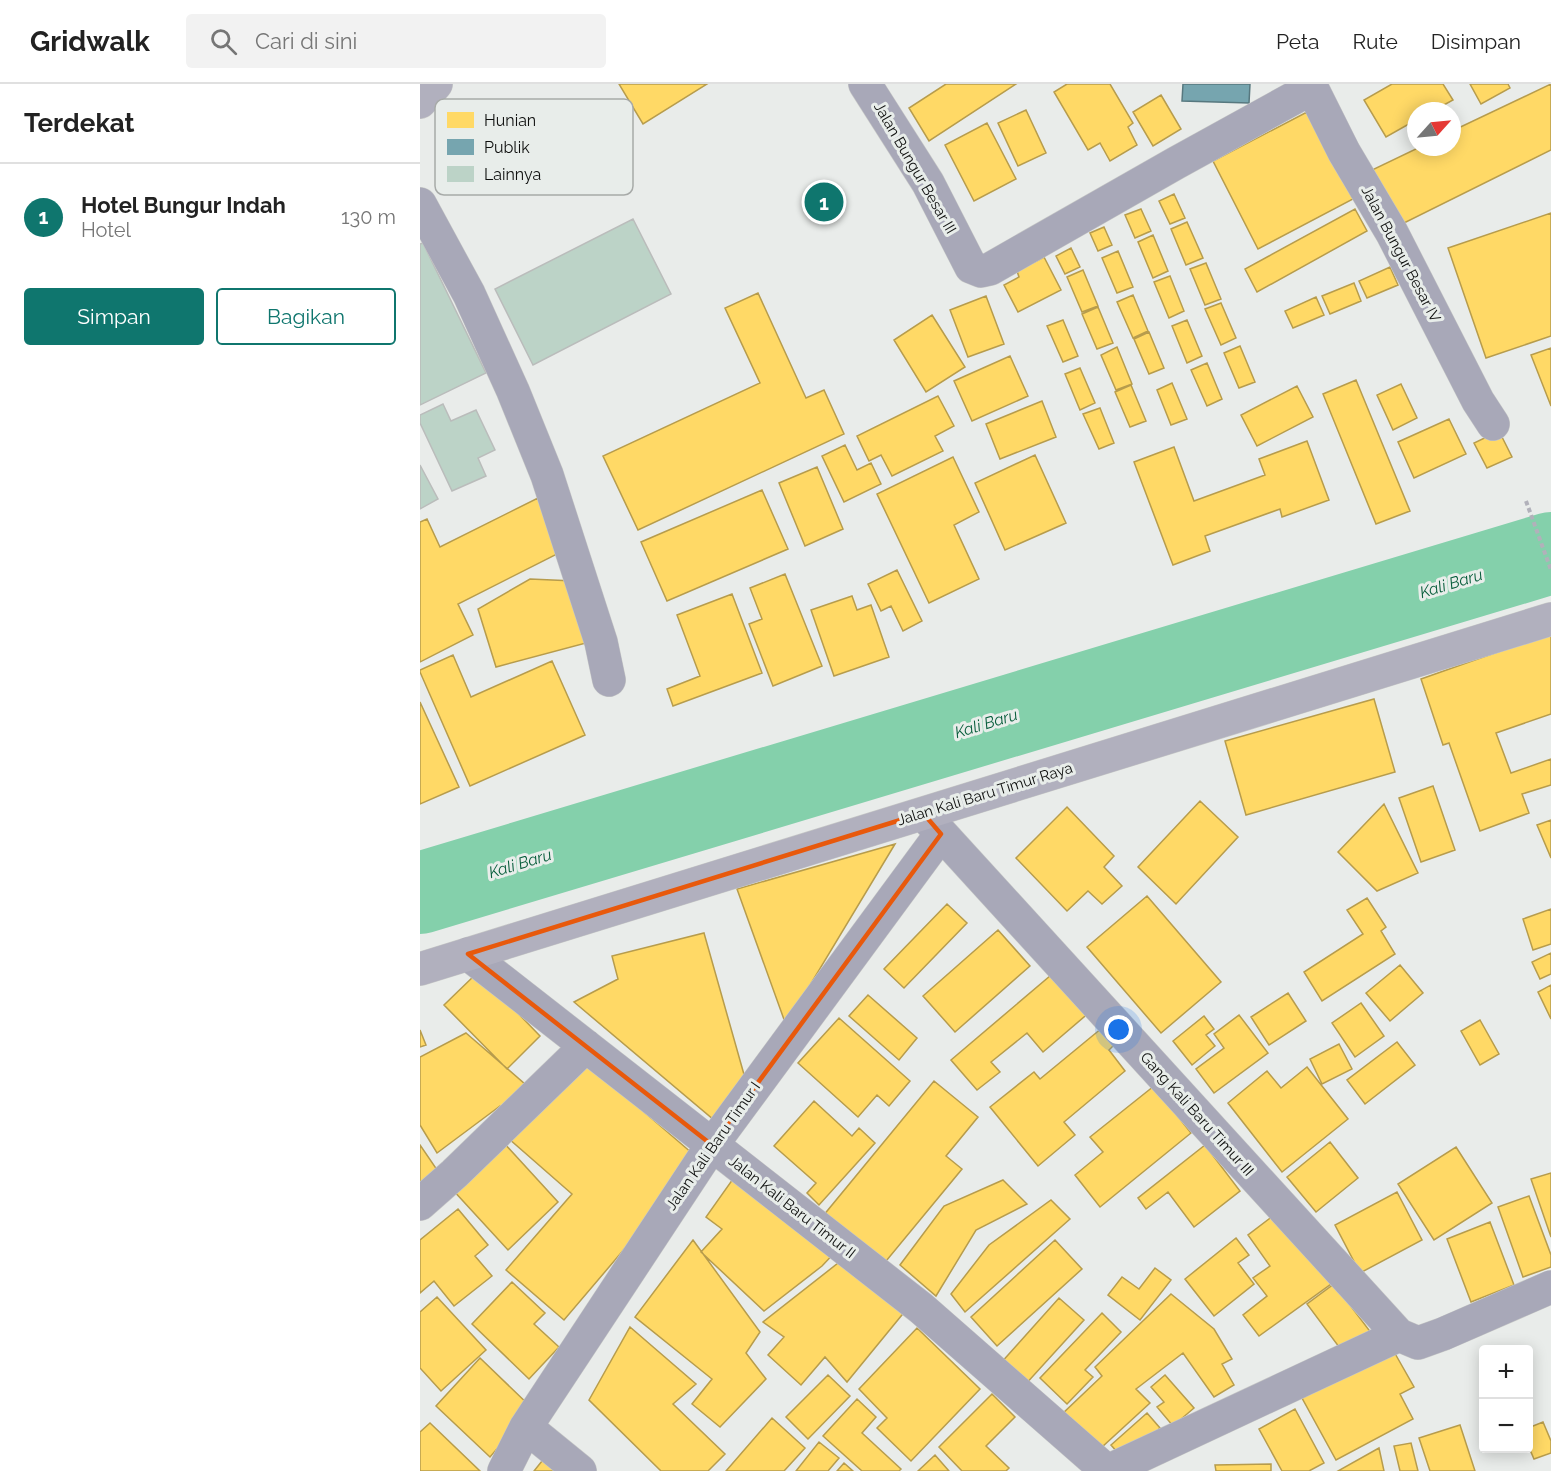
<!DOCTYPE html>
<html lang="id">
<meta charset="utf-8">
<style>
:root{--surface:#fff;--page:#f2f2f2;--text:#222;--muted:#767676;--line:#e0e0e0;--accent:#0f766e}
body{margin:0;font-family:Raleway,sans-serif;background:var(--page);color:var(--text)}
.controls{position:absolute;right:18px;bottom:18px;display:grid;overflow:hidden;border-radius:6px;box-shadow:0 3px 15px #0003}
.controls button{width:54px;height:54px;display:grid;place-items:center;padding:0;border:0;border-bottom:2px solid var(--line);background:var(--surface);color:var(--text);font:30px sans-serif}
.compass{position:absolute;left:987px;top:18px;width:54px;height:54px;border-radius:50%;background:var(--surface);box-shadow:0 3px 15px #0003;rotate:63deg}
.you{position:absolute;left:699px;top:946px;width:21px;height:21px;margin:-15px;border:4px solid #fff;border-radius:50%;background:#1a73e8;box-shadow:0 0 0 9px #1a73e833}
.badge{display:grid;place-items:center;width:39px;height:39px;border-radius:50%;background:var(--accent);color:#fff;font-size:20px;font-weight:700}
.pin{position:absolute;translate:-50% -50%;border:3px solid #fff;box-shadow:0 2px 6px #0006}
.list{margin:0;padding:0;list-style:none}
h2{display:flex;justify-content:space-between;align-items:center;height:78px;margin:0;padding:0 24px;font-size:26px}
h2 small{font-size:20px;font-weight:400;color:var(--muted)}
.list li{display:grid;grid-template-columns:39px 1fr auto;gap:18px;align-items:center;box-sizing:border-box;height:108px;padding:0 24px;border-top:2px solid var(--line)}
.list b{display:block;font-size:22px;white-space:nowrap}
.list p{margin:0;font-size:20px;white-space:nowrap;color:var(--muted)}
.list em{font-size:20px;font-style:normal;color:var(--muted)}
.actions{display:flex;gap:12px;padding:18px 24px}
.actions a{flex:1;padding:14px 0;border:2px solid var(--accent);border-radius:6px;text-align:center;font-size:21px;color:var(--accent)}
.actions .main{background:var(--accent);color:#fff}
.icon{flex:none;width:33px;height:33px;fill:none;stroke:currentColor;stroke-width:2;stroke-linecap:round;stroke-linejoin:round}
.map{position:relative;flex:none;width:1131px;height:1387px;overflow:hidden}
header{display:flex;align-items:center;gap:36px;box-sizing:border-box;height:84px;padding:0 30px;background:var(--surface);border-bottom:2px solid var(--line)}
header strong{font-size:28px}
nav{display:flex;gap:33px;margin-inline-start:auto;font-size:21px}
.search{width:420px;height:54px;background:var(--page);display:flex;align-items:center;gap:15px;box-sizing:border-box;padding:0 21px;border-radius:6px;color:var(--muted);font-size:22px}
main{display:flex}
aside{flex:1;background:var(--surface)}
.map>svg:first-child{display:block}
</style>
<header>
<strong>Gridwalk</strong>
<div class="search"><svg class="icon" aria-label="search" viewBox="0 0 24 24"><circle cx="10" cy="10" r="6"/><path d="M15 15l6 6"/></svg>Cari di sini</div>
<nav><a>Peta</a><a>Rute</a><a>Disimpan</a></nav>
</header>
<main>
<aside>
<h2>Terdekat<small></small></h2>
<ul class="list">
<li><span class="badge">1</span><div><b>Hotel Bungur Indah</b><p>Hotel</p></div><em>130 m</em></li>
</ul>
<div class="actions"><a class="main">Simpan</a><a>Bagikan</a></div>
</aside>
<div class="map">
<svg width="1131" height="1387" viewBox="0 0 1131 1387">
<rect width="100%" height="100%" fill="#e9ecea"/>
<path fill="#ffd966" stroke="#b79c4c" stroke-width="1.5" d="M199,0H287L223,40Z
M526,0H596L509,57L489,24Z
M647,0H690L713,39L708,43L717,61L690,77L680,59L668,66L634,8Z
M972,0H1023L1033,16L1013,27H996V36L966,53L944,16Z
M1050,0H1088L1090,4L1061,20Z
M1131,0V66L980,141L952,86L1000,63H1032V47Z
M741,11L761,45L733,62L713,28Z
M606,26L626,69L598,82L578,39Z
M887,28L933,115L838,165L793,77Z
M567,39L596,95L554,117L525,61Z
M754,110L765,134L750,140L739,117Z
M721,125L731,147L715,154L705,131Z
M935,125L947,147L837,208L825,185Z
M1131,129V252L1066,274L1028,164Z
M767,138L783,174L766,181L751,145Z
M684,143L692,161L678,167L670,149Z
M733,151L748,187L733,194L718,158Z
M651,164L660,183L645,190L636,172Z
M698,167L713,203L697,209L682,174Z
M624,173L641,206L598,228L584,201L599,193L597,187Z
M786,179L801,215L785,221L770,185Z
M970,183L978,201L947,214L939,197Z
M663,186L678,222L662,228L647,193Z
M750,192L764,227L749,234L734,198Z
M934,199L941,217L910,230L902,212Z
M338,209L386,314L404,306L424,350L218,446L183,372L340,299L305,224Z
M713,211L728,247L713,254L697,218Z
M566,212L584,260L548,273L530,226Z
M896,213L904,231L873,244L865,227Z
M801,219L816,254L801,261L785,225Z
M678,223L693,259L677,265L662,230Z
M512,231L545,283L506,308L474,256Z
M643,236L658,272L643,278L627,242Z
M767,236L782,272L767,279L752,242Z
M729,248L744,284L729,290L714,255Z
M820,262L835,298L819,304L804,269Z
M697,263L712,300L696,306L681,271Z
M1131,264V322L1111,271Z
M590,272L608,312L552,337L534,297Z
M787,279L802,315L787,322L771,286Z
M660,284L675,319L660,326L645,290Z
M936,296L990,427L956,440L903,310Z
M752,299L767,335L751,341L737,306Z
M981,300L997,334L973,346L957,311Z
M711,301L726,337L710,343L695,308Z
M877,302L893,333L837,362L821,331Z
M518,312L534,342L515,352L523,367L472,392L461,371L449,377L437,352Z
M622,317L636,353L580,375L566,340Z
M680,324L694,359L679,365L663,330Z
M1029,335L1046,370L994,394L978,358Z
M1079,347L1092,373L1067,384L1054,359Z
M887,357L909,416L862,433L860,425L785,452L790,467L753,481L714,378L754,363L774,417L845,391L839,375Z
M425,361L437,386L451,379L461,400L424,418L402,372Z
M615,371L646,439L585,466L555,399Z
M533,373L559,428L534,441L559,495L509,519L457,410Z
M397,383L423,445L385,462L359,399Z
M342,406L368,465L247,517L221,458Z
M118,414L145,466L38,520L53,551L0,578V438L7,435L20,463Z
M477,486L502,537L483,547L471,522L461,527L448,500Z
M365,490L402,582L353,602L329,540L342,535L330,504Z
M110,495L154,497L166,559L76,583L58,525Z
M312,510L342,589L253,622L247,605L280,592L257,531Z
M432,512L437,526L451,521L469,573L414,592L391,526Z
M1131,549V630L1076,649L1091,689L1131,675V701L1102,710L1109,729L1060,747L1029,659L1023,661L1001,595Z
M33,571L51,613L132,577L165,651L50,702L0,588V586Z
M954,615L975,688L826,731L805,657Z
M0,618L39,703L0,720Z
M1013,702L1035,766L1001,778L979,714Z
M780,717L818,753L756,820L718,783Z
M964,720L998,789L957,807L918,768Z
M647,723L694,772L684,783L702,802L682,820L668,807L647,827L596,774Z
M1131,736V774L1117,741Z
M475,760L366,941L317,805Z
M727,812L801,898L741,949L667,863Z
M947,814L966,843L961,847L975,870L902,917L884,888L943,850L927,826Z
M527,820L547,839L484,904L464,885Z
M1131,825V860L1113,866L1103,835Z
M578,846L610,882L535,948L503,912Z
M284,849L325,994L300,1041L154,918L198,895L192,872Z
M1131,869V890L1120,895L1112,878Z
M980,881L1003,909L970,937L946,909Z
M637,886L671,927L623,968L607,949L571,978L580,988L557,1006L531,976Z
M58,888L120,952L87,985L24,921Z
M1131,901V935L1118,908Z
M868,909L886,937L849,961L831,933Z
M448,911L497,954L479,976L429,932Z
M941,919L964,952L935,973L912,939Z
M819,931L848,969L794,1009L776,985L804,964L794,950Z
M784,932L794,945L786,951L795,962L772,981L753,957Z
M419,934L490,997L469,1022L457,1011L438,1033L378,979Z
M1060,936L1079,970L1060,981L1041,947Z
M682,944L695,960L689,966L705,987L644,1038L655,1051L618,1082L570,1023L614,988L620,995Z
M0,946L6,961L0,963Z
M46,949L113,1007L85,1030L80,1022L17,1069L0,1041V973Z
M977,958L995,981L945,1020L927,996Z
M919,960L932,985L902,1000L890,975Z
M159,972L280,1076L144,1236L86,1186L152,1110L88,1054Z
M887,983L928,1035L862,1088L808,1019L847,987L861,1004Z
M514,997L558,1033L526,1072L542,1085L462,1182L403,1132Z
M734,1002L771,1049L680,1123L655,1091L683,1068L670,1053Z
M394,1017L432,1052L439,1044L455,1059L399,1121L387,1109L396,1099L354,1062Z
M83,1058L138,1118L88,1166L32,1105Z
M910,1058L938,1094L896,1128L867,1093Z
M0,1061L24,1096L0,1113Z
M785,1061L820,1107L774,1143L748,1108L726,1125L718,1114Z
M1036,1063L1072,1119L1014,1156L978,1100Z
M320,1085L418,1165L402,1182L344,1227L281,1168L302,1145L286,1133Z
M1131,1089V1153L1111,1095Z
M583,1096L607,1120L556,1146L516,1212L480,1181L524,1122Z
M977,1108L1002,1156L940,1189L915,1141Z
M1109,1112L1131,1171V1183L1103,1193L1078,1123Z
M631,1116L650,1135L545,1228L531,1210L569,1161Z
M38,1125L68,1161L55,1172L72,1192L34,1222L14,1197L0,1209V1156Z
M858,1128L911,1200L839,1252L823,1231L847,1212L833,1194L850,1182L828,1151Z
M1070,1138L1094,1201L1051,1218L1027,1155Z
M816,1154L829,1171L818,1179L834,1200L794,1232L765,1195Z
M273,1156L340,1248L326,1269L346,1295L300,1343L272,1320L292,1295L215,1233Z
M635,1156L662,1185L577,1262L551,1233Z
M427,1172L486,1226L427,1298L405,1273L381,1301L348,1271L364,1253L343,1238Z
M735,1184L751,1196L720,1236L688,1211L702,1193L719,1205Z
M92,1198L125,1229L114,1240L139,1263L109,1295L52,1240Z
M914,1200L952,1250L925,1271L887,1220Z
M751,1210L794,1245L812,1275L802,1280L814,1301L794,1313L763,1269L716,1305L730,1319L682,1363L639,1333L682,1292L675,1283Z
M17,1213L66,1266L21,1307L0,1284V1228Z
M639,1214L664,1236L604,1302L580,1280Z
M682,1229L701,1248L665,1286L673,1293L647,1320L620,1294Z
M210,1243L276,1300L253,1320L305,1370L288,1387H241L169,1316Z
M497,1244L560,1305L491,1377L457,1344L467,1334L439,1305Z
M973,1266L994,1303L980,1310L993,1335L916,1376L882,1314Z
M60,1274L112,1324L70,1373L16,1322Z
M408,1291L430,1312L388,1355L366,1333Z
M745,1291L774,1324L753,1342L737,1323L744,1318L731,1303Z
M572,1310L595,1333L566,1362L589,1384L586,1387H542L519,1363Z
M437,1315L456,1333L442,1349L481,1385L479,1387H442L403,1352Z
M875,1325L904,1379L889,1387H862L839,1345Z
M727,1329L740,1344L704,1376L691,1361Z
M352,1334L385,1364L364,1387H306Z
M1123,1338L1131,1357V1369L1114,1375L1108,1361V1344Z
M10,1339L60,1387H0V1348Z
M1040,1341L1055,1387H1010L999,1354Z
M399,1358L419,1374L408,1387H376Z
M991,1359L998,1387H980L974,1362Z
M959,1364L964,1387H918Z
M515,1371L529,1387H498Z
M126,1372L146,1387H114Z
M424,1379L433,1387H417Z
M851,1380V1387H796L795,1381Z"/>
<path fill="#76a5af" stroke="#57787f" stroke-width="1.5" d="M763,0H830L829,19L762,17Z"/>
<g fill="none" stroke-linecap="round" stroke-linejoin="round">
<path stroke="#84d0ab" stroke-width="82" d="M0,809L1131,469"/>
</g>
<path fill="#bcd3c7" stroke="#babcbb" stroke-width="1.5" d="M213,135L251,210L113,281L75,205Z
M3,159L66,289L0,321V160Z
M23,320L31,337L56,326L75,366L58,374L66,392L32,407L0,339V331Z
M0,381L18,415L0,425Z"/>
<g fill="none" stroke-linecap="round" stroke-linejoin="round">
<defs>
<path id="street" d="M445,0L508,99L551,183L561,187L570,185L756,79L892,4
M890,0L924,68L972,149L1058,317L1073,340
M0,120L49,210L93,307L127,391L181,558L189,596
M507,734L979,1251
M48,870L501,1224L687,1387
M0,1120L34,1090L166,962
M106,1343L160,1387
M84,1387L106,1343L292,1061L521,750
M688,1387L979,1251L998,1259L1023,1250L1131,1203"/>
<path id="secondary" d="M0,18L16,0
M0,885L1131,535"/>
</defs>
<use href="#street" stroke="#c7c8c7" stroke-width="34"/>
<use href="#secondary" stroke="#c7c8c7" stroke-width="34"/>
<path stroke="#b1b1ba" stroke-width="4" stroke-dasharray="4.5 3" stroke-linecap="butt" d="M1106,417L1131,486"/>
<use href="#street" stroke="#a8a8b8" stroke-width="33"/>
<use href="#secondary" stroke="#b1b0be" stroke-width="33"/>
</g>
<path fill="none" stroke="#e8590c" stroke-width="4.5" stroke-linejoin="round" d="M503,729L521,750L292,1061L48,870Z"/>
<g text-anchor="middle" stroke-width="6" stroke-linejoin="round" paint-order="stroke">
<g font-size="15" fill="#0e0f0e" stroke="#e8edea">
<text transform="translate(495 84) rotate(60)" y="5">Jalan Bungur Besar III</text>
<text transform="translate(981 170) rotate(62)" y="5">Jalan Bungur Besar IV</text>
<text transform="translate(565 710) rotate(-17)" y="5">Jalan Kali Baru Timur Raya</text>
<text transform="translate(777 1030) rotate(48)" y="5">Gang Kali Baru Timur III</text>
<text transform="translate(293 1062) rotate(-55)" y="5">Jalan Kali Baru Timur I</text>
<text transform="translate(372 1123) rotate(38)" y="5">Jalan Kali Baru Timur II</text>
</g>
<g font-size="16" font-style="italic" fill="#075d3b" stroke="#e8edea">
<text transform="translate(1031 499) rotate(-17)" y="6">Kali Baru</text>
<text transform="translate(566 639) rotate(-17)" y="6">Kali Baru</text>
<text transform="translate(100 779) rotate(-17)" y="6">Kali Baru</text>
</g>
</g>
<rect x="15" y="15" width="198" height="96" rx="9" fill="#e8edea" stroke="#a7aaa8" stroke-width="1.5"/>
<rect x="27" y="28" width="27" height="16" fill="#ffd966"/>
<rect x="27" y="55" width="27" height="16" fill="#76a5af"/>
<rect x="27" y="82" width="27" height="16" fill="#bcd3c7"/>
<g font-size="16" fill="#0e0f0e">
<text x="64" y="42">Hunian</text>
<text x="64" y="69">Publik</text>
<text x="64" y="96">Lainnya</text>
</g>
</svg>
<div class="controls">
<button>+</button>
<button>−</button>
</div>
<svg class="compass" viewBox="-18 -18 36 36"><path d="M0-13l5 13h-10z" fill="#e53935"/><path d="M0 13l5-13h-10z" fill="#767676"/></svg>
<div class="you"></div>
<div class="pin badge" style="left:404px;top:118px">1</div>
</div>
</main>
